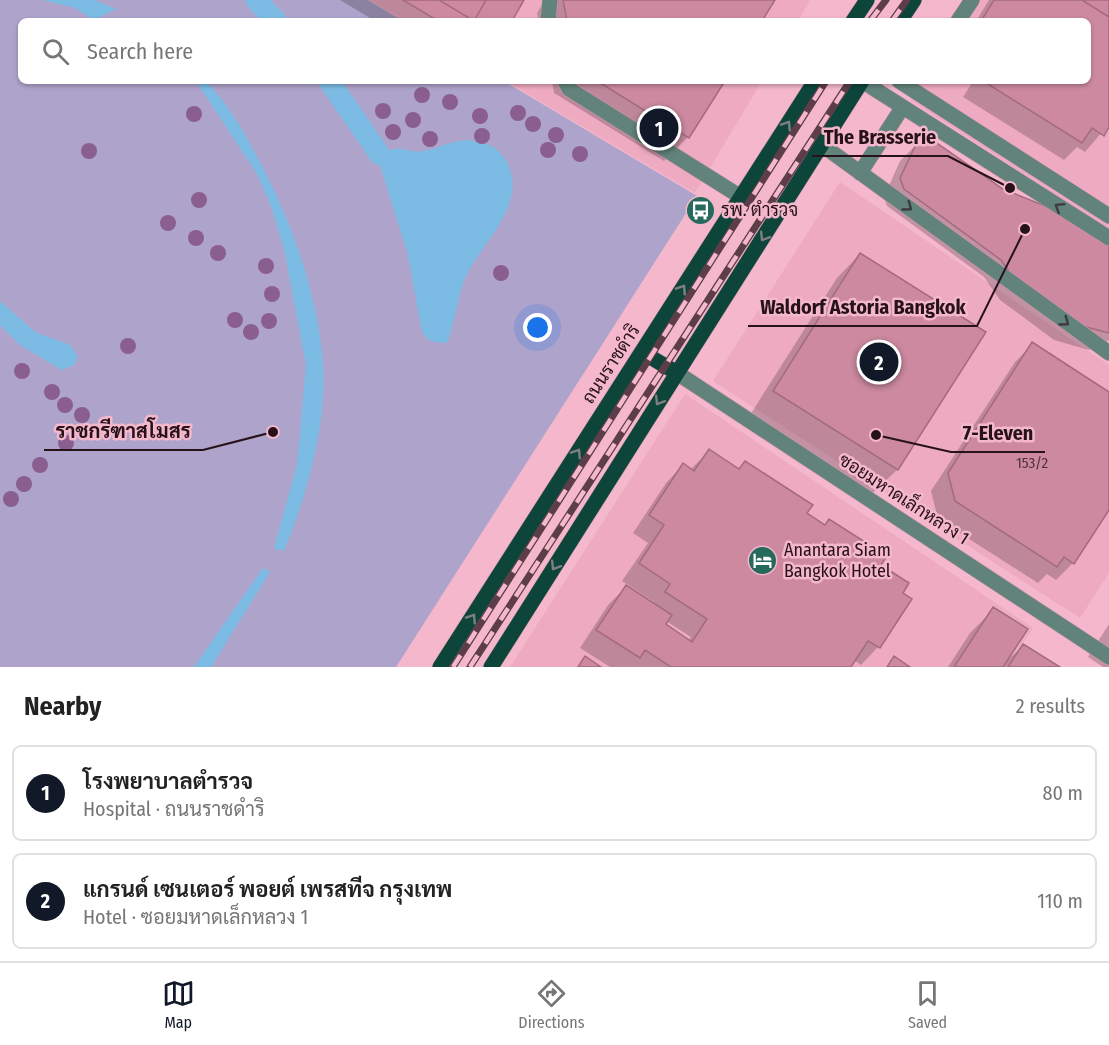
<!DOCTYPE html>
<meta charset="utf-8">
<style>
:root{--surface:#fff;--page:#f2f2f2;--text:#222;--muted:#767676;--line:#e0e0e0;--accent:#111827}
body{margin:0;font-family:"Fira Sans Condensed",Sarabun,sans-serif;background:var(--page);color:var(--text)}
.you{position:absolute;left:538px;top:328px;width:21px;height:21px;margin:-15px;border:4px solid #fff;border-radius:50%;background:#1a73e8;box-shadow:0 0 0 9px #1a73e833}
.badge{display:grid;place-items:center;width:39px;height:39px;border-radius:50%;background:var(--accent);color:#fff;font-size:20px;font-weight:700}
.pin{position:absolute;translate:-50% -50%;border:3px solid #fff;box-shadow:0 2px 6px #0006}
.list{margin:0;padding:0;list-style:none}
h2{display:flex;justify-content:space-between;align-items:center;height:78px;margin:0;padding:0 24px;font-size:26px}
h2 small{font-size:20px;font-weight:400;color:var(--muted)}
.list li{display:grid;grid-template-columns:39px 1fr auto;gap:18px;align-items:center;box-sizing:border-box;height:96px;margin:0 12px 12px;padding:0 12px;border:2px solid var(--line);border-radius:9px}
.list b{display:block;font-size:22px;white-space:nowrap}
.list p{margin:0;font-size:20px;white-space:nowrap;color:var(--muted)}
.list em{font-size:20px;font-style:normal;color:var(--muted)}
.icon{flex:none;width:33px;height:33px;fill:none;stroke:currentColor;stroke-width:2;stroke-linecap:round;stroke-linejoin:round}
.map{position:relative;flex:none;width:1109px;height:667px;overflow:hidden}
.search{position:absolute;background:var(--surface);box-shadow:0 2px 4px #0004;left:18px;right:18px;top:18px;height:66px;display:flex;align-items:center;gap:15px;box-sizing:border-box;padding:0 21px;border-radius:9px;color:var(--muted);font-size:22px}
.sheet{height:294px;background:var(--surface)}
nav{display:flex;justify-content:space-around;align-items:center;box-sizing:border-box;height:84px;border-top:2px solid var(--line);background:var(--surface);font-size:16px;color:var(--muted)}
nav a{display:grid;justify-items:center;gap:3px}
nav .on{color:var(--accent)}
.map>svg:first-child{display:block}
</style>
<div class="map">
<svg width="1109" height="667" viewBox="0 0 1109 667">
<rect width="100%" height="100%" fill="#f4b7cb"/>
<path fill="#eeaac1" d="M370,0H810L798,21H405Z
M974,0H1109V229L910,100L922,81H1088V21H961Z
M506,81H762L695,193Z
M840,182L1109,365V573L1080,618L713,381Z
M685,394L1033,628L1007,667H510Z"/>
<path fill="#aea3cb" d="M0,0H368L403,21H21V81H504L697,196L396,667H0Z"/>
<path fill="#7cbce4" d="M43,0H95L116,9L94,20L75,8Z
M196,81H205C230,105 245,134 261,164C293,225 318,295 323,364C327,426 307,494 284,551L274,548L297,465L306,365L284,249L271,206L257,174Z
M466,140C483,142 495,144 505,159C531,201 483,241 466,276C457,296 455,322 447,343C433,342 425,342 421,327L408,255L380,165V155C402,142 403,154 423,151C438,149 447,142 466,140Z
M0,301L35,332L70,345L78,357L74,365L62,370L20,345L0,325Z
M263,568L270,572L211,667H194Z"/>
<path fill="#0003" fill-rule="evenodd" d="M340,0H522L510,21H375Z
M545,0H774L760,21H539L537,13Z
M989,0H1109V124L1085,152L1077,147L1064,160L963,97L972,83L968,81H1088V21H976Z
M552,81H723L688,137L664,161L554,93Z
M918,143L1003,191L1109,241V340L1089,350L1054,340L1000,300L984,277L887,206L884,197L900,161Z
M860,254L984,332L897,470L873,493L750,415L837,278Z
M1033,344L1109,393V507L1073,563L1056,580L1047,574L1038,583L938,519L931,491L1015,362Z
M709,451L824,526L829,521L879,565L901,593L910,599L878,647L861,665L854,660L850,667H610L580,648L608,605L626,587L652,604L654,602L622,581L648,543L633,533L666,483L683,465L690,470ZM666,621L691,637L688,641L664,625Z
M994,609L1004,663L1024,645L1057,667H948L970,633Z
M1109,624V667H1103L1088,657Z"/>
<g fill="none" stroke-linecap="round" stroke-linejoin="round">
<path stroke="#7cbce4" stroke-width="21" d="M256,0L276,21
M329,81L380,155"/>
</g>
<path fill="#cc89a0" stroke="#a36b7e" stroke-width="1.5" d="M403,0H524L512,21H438Z
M439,0H486L474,21Z
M563,0H775L762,21H567Z
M994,0H1109V127L1104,136L1092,128L1082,143L983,81H1088V21H981Z
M1082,0H1109V17Z
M597,81H725L689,138Z
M923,138L931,139L1003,189L1075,218L1109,239V333L1071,323L1017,283L1001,260L904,189L900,178L917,142Z
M860,253L986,332L898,470L773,391Z
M1032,342L1109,392V510L1074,564L1064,557L1057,567L955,501L948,473Z
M709,449L739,469L745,461L813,505L807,513L825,525L829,519L887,556L881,565L909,583L903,593L912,599L880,648L868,641L851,667H671L645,650L640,658L596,630L626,585L672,615L666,624L692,642L707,619L665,592L670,584L639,563L664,525L649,515L683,463L694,471Z
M993,607L1028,629L1003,667H954Z
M1023,644L1060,667H1008Z
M585,656L601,667H578Z
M894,656L910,667H887Z"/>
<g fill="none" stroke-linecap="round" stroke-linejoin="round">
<defs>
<path id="minor" d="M548,21L550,0
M958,21L972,0
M565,81L569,89L741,197
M862,81L1109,238
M899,81L1109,216
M822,145L1109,353
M860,173L902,108
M677,373L1109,657"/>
<path id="major" d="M853,21L867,0
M900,21L914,0
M642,352L677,373
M440,667L815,81
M491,667L862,81"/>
</defs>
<use href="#minor" stroke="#cb96a8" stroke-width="16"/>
<use href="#major" stroke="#cb96a8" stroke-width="16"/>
<use href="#minor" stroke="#62837b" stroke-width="15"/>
<use href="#major" stroke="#0d453b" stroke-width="15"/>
<defs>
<path id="rail" d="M870,21L886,0
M892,21L907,0
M453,667L826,81
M470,667L850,81"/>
</defs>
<use href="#rail" stroke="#5c3d48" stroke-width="7"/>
<use href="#rail" stroke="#f4b7cb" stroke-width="4.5" stroke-dasharray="14" stroke-linecap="butt"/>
</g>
<g fill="#8a5e8e">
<circle cx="422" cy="95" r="8"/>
<circle cx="450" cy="102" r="8"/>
<circle cx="383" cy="111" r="8"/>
<circle cx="518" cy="113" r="8"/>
<circle cx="194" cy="114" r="8"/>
<circle cx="480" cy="116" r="8"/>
<circle cx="413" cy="120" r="8"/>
<circle cx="533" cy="124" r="8"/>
<circle cx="393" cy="132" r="8"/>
<circle cx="556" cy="135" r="8"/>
<circle cx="482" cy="136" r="8"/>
<circle cx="430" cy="139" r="8"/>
<circle cx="548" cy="150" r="8"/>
<circle cx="89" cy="151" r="8"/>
<circle cx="580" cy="154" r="8"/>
<circle cx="199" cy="200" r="8"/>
<circle cx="168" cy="223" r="8"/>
<circle cx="196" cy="238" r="8"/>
<circle cx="218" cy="253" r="8"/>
<circle cx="266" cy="266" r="8"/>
<circle cx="501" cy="273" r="8"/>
<circle cx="272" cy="294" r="8"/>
<circle cx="235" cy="320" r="8"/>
<circle cx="269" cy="321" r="8"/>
<circle cx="251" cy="332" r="8"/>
<circle cx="128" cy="346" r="8"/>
<circle cx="22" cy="371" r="8"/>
<circle cx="52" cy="392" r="8"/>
<circle cx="65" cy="405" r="8"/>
<circle cx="82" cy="415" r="8"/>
<circle cx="66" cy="443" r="8"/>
<circle cx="40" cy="465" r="8"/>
<circle cx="24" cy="484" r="8"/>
<circle cx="11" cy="499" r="8"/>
</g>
<defs><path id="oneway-chevron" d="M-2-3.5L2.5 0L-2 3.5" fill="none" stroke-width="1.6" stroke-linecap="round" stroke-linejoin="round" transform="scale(1.5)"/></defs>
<g stroke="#807e83">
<use href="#oneway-chevron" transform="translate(787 125) rotate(-57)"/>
<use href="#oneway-chevron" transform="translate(764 237) rotate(122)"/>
<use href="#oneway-chevron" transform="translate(682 289) rotate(-57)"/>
<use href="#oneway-chevron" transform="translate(659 401) rotate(122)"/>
<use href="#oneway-chevron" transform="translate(577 453) rotate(-57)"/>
<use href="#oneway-chevron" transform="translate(555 566) rotate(122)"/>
<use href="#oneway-chevron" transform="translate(472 618) rotate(-57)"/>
</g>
<g stroke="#3c3a3c">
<use href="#oneway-chevron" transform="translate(908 207) rotate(36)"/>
<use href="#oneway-chevron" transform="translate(1059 207) rotate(-148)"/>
<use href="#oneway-chevron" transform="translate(1065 322) rotate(36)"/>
</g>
<defs>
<symbol id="bus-disc" viewBox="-11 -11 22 22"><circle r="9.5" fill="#266a5d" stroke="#f4b7cb"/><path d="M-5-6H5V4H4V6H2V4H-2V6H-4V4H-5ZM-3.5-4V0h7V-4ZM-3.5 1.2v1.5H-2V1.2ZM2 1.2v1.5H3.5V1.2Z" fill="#fff"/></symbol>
<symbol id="hotel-disc" viewBox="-11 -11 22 22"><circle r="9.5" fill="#266a5d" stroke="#f4b7cb"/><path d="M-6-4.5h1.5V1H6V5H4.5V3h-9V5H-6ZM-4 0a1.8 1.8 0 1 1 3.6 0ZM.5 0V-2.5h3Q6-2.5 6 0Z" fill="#fff"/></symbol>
</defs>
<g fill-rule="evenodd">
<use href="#bus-disc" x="684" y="194" width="33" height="33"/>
<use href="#hotel-disc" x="746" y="544" width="33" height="33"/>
</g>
<g text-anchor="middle" stroke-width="5" stroke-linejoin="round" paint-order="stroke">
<g font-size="15" fill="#50303c">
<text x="1032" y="468">153/2</text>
</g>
<g font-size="18" fill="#27121a" stroke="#f4b7cb" text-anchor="start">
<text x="721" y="216">รพ. ตำรวจ</text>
<text x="784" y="556">Anantara Siam<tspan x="784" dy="21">Bangkok Hotel</tspan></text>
</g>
<g font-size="18" fill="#27121a" stroke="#f4b7cb">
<text transform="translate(611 364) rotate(-57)" y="6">ถนนราชดำริ</text>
<text transform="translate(904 499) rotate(33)" y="6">ซอยมหาดเล็กหลวง 1</text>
</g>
</g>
<path fill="none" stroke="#27121a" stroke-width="2" d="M1010 188L948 156H812M1025 229L977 326H748M273 432L203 450H44M876 435L951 452H1045"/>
<g fill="#27121a" stroke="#f4b7cb" stroke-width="2">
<circle cx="1010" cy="188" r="6"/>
<circle cx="1025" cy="229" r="6"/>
<circle cx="273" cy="432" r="6"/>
<circle cx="876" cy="435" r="6"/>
</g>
<g font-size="20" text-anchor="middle" font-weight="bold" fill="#27121a" stroke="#f4b7cb" stroke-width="5" stroke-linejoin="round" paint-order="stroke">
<text x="880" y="144">The Brasserie</text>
<text x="863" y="314">Waldorf Astoria Bangkok</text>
<text x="123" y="438">ราชกรีฑาสโมสร</text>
<text x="998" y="440">7-Eleven</text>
</g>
</svg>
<div class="you"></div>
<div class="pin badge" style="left:659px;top:128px">1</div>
<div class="pin badge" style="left:879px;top:362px">2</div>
<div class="search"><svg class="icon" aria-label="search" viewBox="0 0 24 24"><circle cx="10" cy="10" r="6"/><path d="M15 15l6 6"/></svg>Search here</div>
</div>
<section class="sheet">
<h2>Nearby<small>2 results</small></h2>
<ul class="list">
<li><span class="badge">1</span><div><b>โรงพยาบาลตำรวจ</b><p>Hospital · ถนนราชดำริ</p></div><em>80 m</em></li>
<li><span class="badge">2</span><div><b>แกรนด์ เซนเตอร์ พอยต์ เพรสทีจ กรุงเทพ</b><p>Hotel · ซอยมหาดเล็กหลวง 1</p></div><em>110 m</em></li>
</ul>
</section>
<nav>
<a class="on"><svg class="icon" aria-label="map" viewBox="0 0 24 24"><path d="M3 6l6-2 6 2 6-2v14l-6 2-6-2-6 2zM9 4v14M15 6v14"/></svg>Map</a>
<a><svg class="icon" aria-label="directions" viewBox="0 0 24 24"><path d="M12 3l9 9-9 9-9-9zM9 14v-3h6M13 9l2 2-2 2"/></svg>Directions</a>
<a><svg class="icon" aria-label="saved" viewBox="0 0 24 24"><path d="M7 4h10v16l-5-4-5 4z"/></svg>Saved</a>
</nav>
